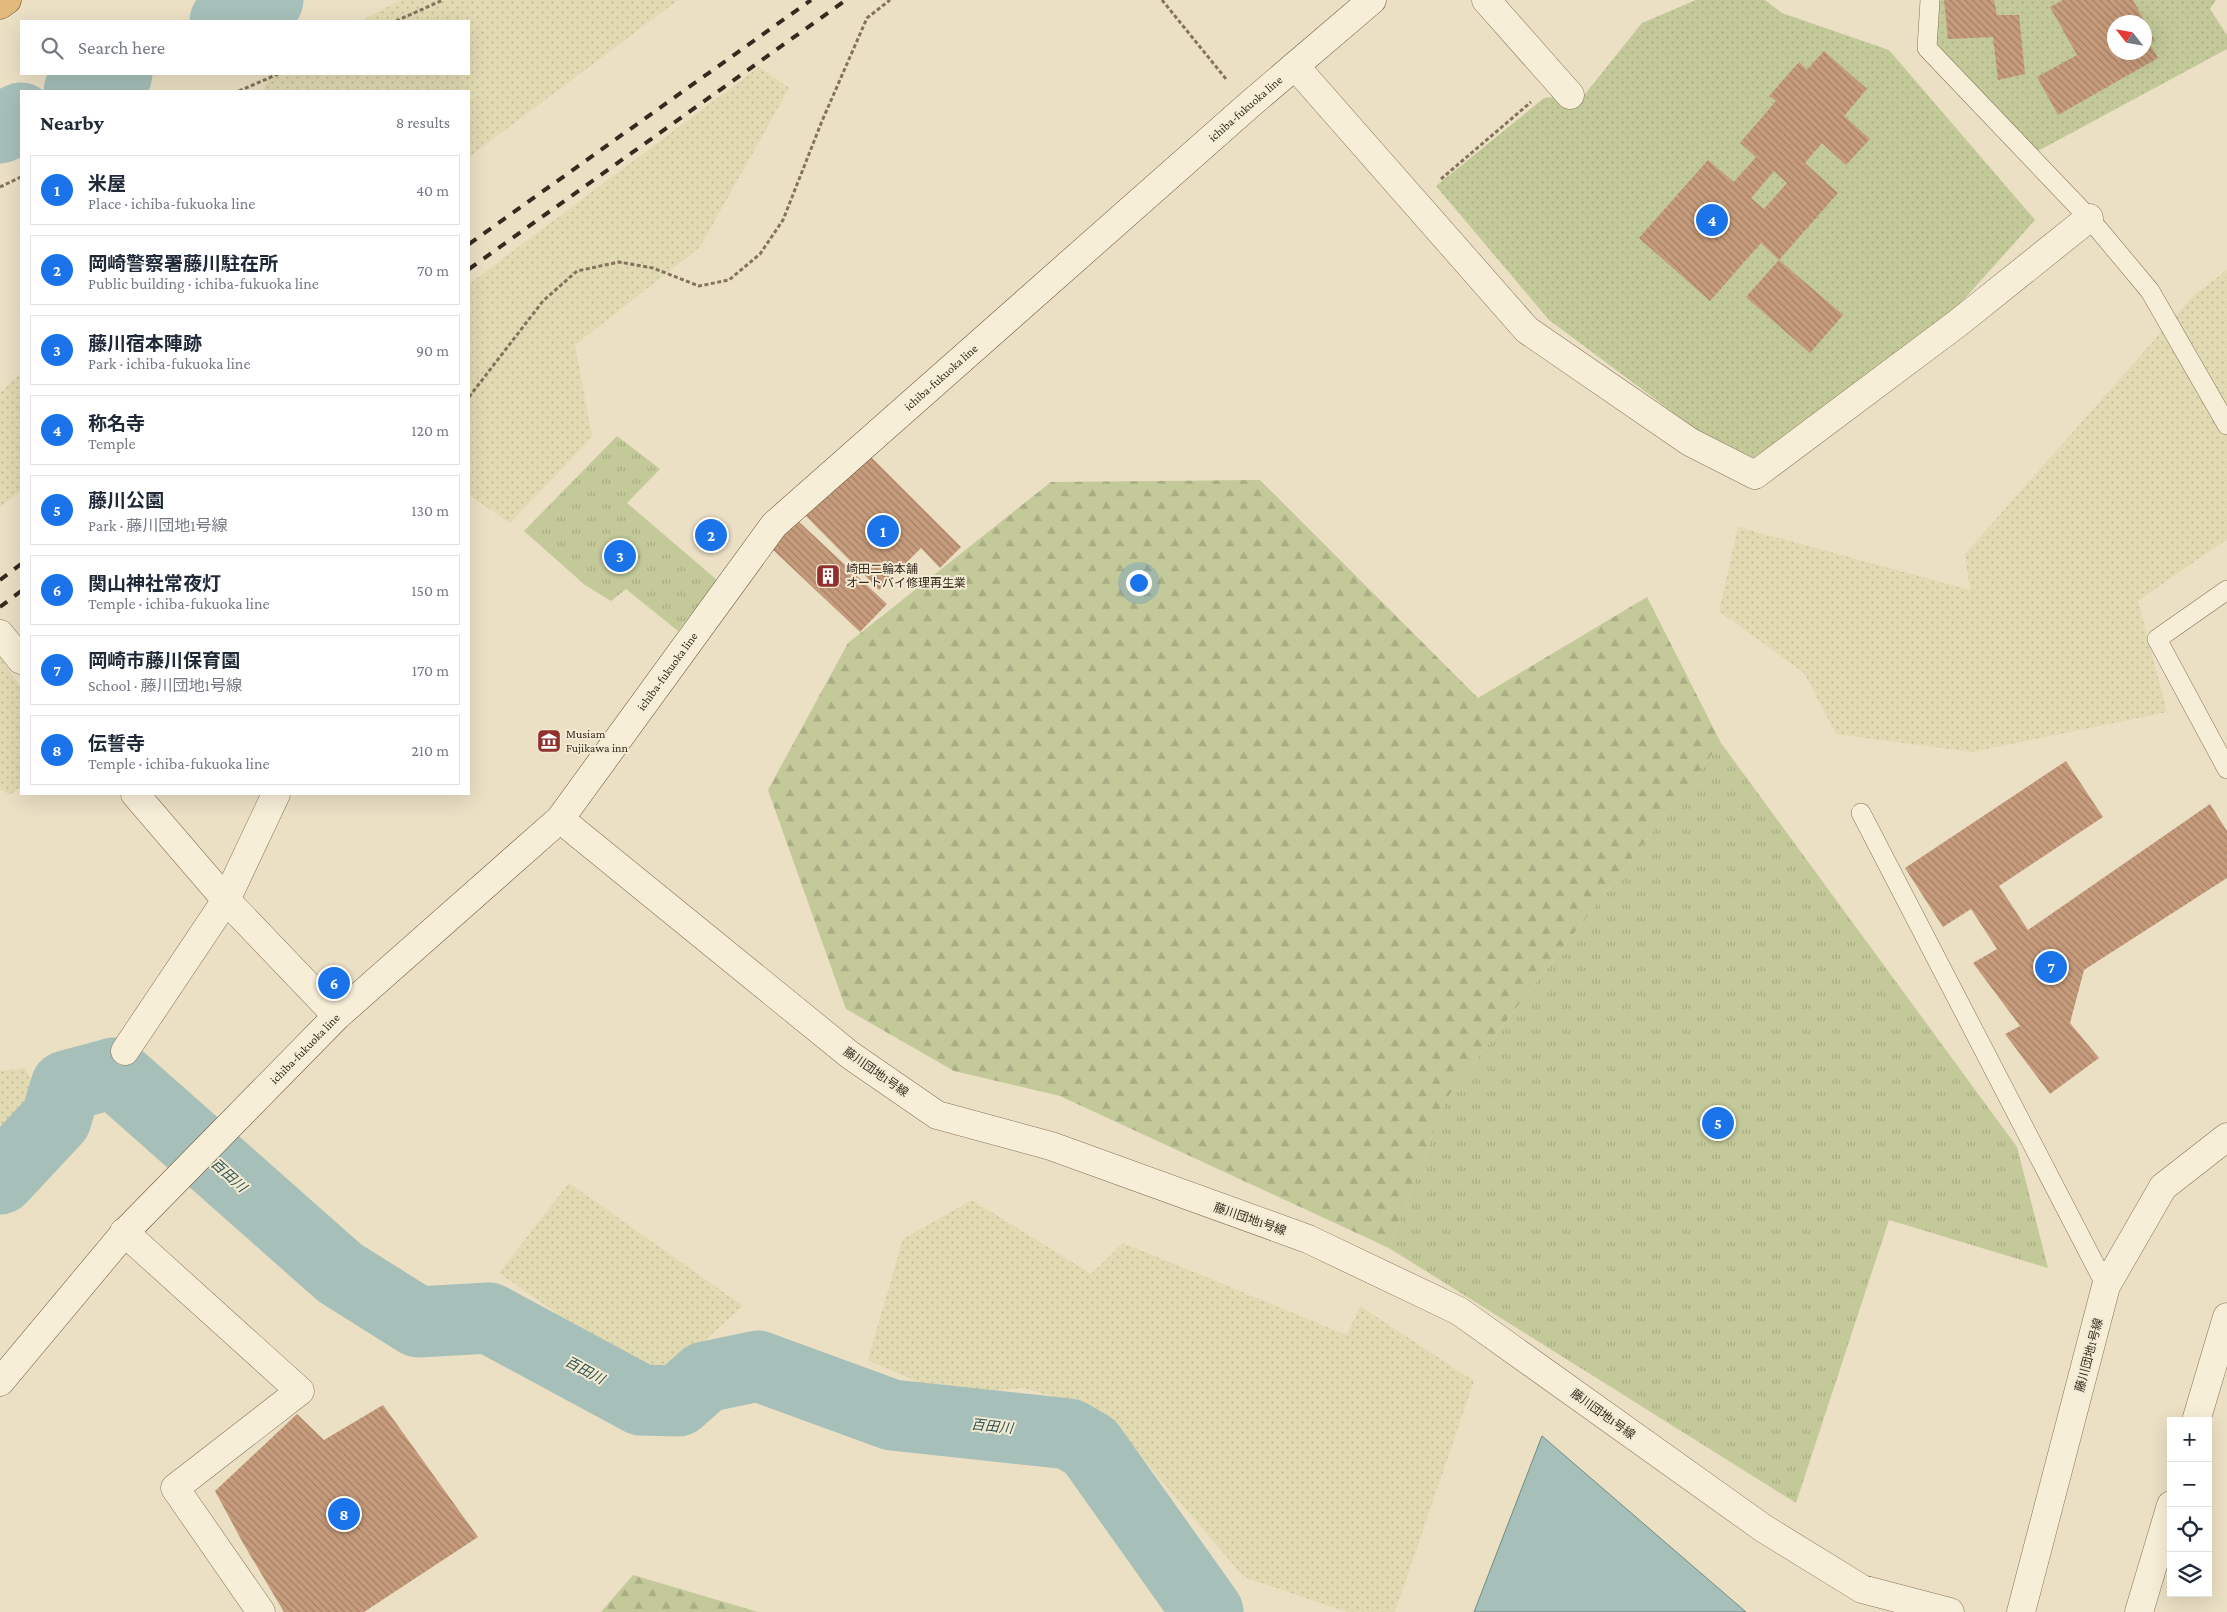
<!DOCTYPE html>
<meta charset="utf-8">
<style>
:root{--surface:#fff;--page:#f2f2f3;--text:#1f2937;--muted:#747a83;--line:#e0e1e3;--accent:#1a73e8}
body{margin:0;font-family:"Crimson Pro","Noto Sans JP",serif;background:var(--page);color:var(--text)}
.controls{position:absolute;right:15px;bottom:15px;display:grid;overflow:hidden;border-radius:0px;box-shadow:0 5px 20px #0002}
.controls button{width:45px;height:45px;display:grid;place-items:center;padding:0;border:0;border-bottom:1px solid var(--line);background:var(--surface);color:var(--text);font:25px sans-serif}
.compass{position:absolute;left:2107px;top:15px;width:45px;height:45px;border-radius:50%;background:var(--surface);box-shadow:0 5px 20px #0002;rotate:301deg}
.you{position:absolute;left:1138px;top:582px;width:18px;height:18px;margin:-12px;border:4px solid #fff;border-radius:50%;background:#1a73e8;box-shadow:0 0 0 8px #1a73e833}
.badge{display:grid;place-items:center;width:32px;height:32px;border-radius:50%;background:var(--accent);color:#fff;font-size:16px;font-weight:700}
.pin{position:absolute;translate:-50% -50%;border:2px solid #fff;box-shadow:0 1px 5px #0006}
.list{margin:0;padding:0;list-style:none}
h2{display:flex;justify-content:space-between;align-items:center;height:65px;margin:0;padding:0 20px;font-size:21px}
h2 small{font-size:16px;font-weight:400;color:var(--muted)}
.list li{display:grid;grid-template-columns:32px 1fr auto;gap:15px;align-items:center;box-sizing:border-box;height:70px;margin:0 10px 10px;padding:0 10px;border:1px solid var(--line);border-radius:0px}
.list b{display:block;font-size:19px;white-space:nowrap}
.list p{margin:0;font-size:16px;white-space:nowrap;color:var(--muted)}
.list em{font-size:16px;font-style:normal;color:var(--muted)}
.icon{flex:none;width:28px;height:28px;fill:none;stroke:currentColor;stroke-width:2;stroke-linecap:round;stroke-linejoin:round}
.map{position:relative;flex:none;width:2227px;height:1612px;overflow:hidden}
.search{position:absolute;background:var(--surface);box-shadow:0 5px 20px #0002;left:20px;top:20px;width:450px;height:55px;display:flex;align-items:center;gap:12px;box-sizing:border-box;padding:0 18px;border-radius:0px;color:var(--muted);font-size:19px}
.panel{position:absolute;background:var(--surface);box-shadow:0 5px 20px #0002;left:20px;top:90px;width:450px;height:705px;border-radius:0px}
.map>svg:first-child{display:block}
</style>
<div class="map">
<svg width="2227" height="1612" viewBox="0 0 2227 1612">
<defs>
<pattern id="farmland-dots" width="8" height="8" patternUnits="userSpaceOnUse" patternTransform="scale(1.25)"><rect width="8" height="8" fill="#e1dab2"/><path d="M2 2h.1M6 6h.1" fill="none" stroke="#c2bb99" stroke-width="1.8" stroke-linecap="round"/></pattern>
<pattern id="grass-dots" width="8" height="8" patternUnits="userSpaceOnUse" patternTransform="scale(1.25)"><rect width="8" height="8" fill="#c3c999"/><path d="M2 2h.1M6 6h.1" fill="none" stroke="#a8ad83" stroke-width="1.8" stroke-linecap="round"/></pattern>
<pattern id="forest-firs" width="22" height="20" patternUnits="userSpaceOnUse" patternTransform="scale(1.25)"><rect width="22" height="20" fill="#c3c999"/><path d="M5 1l3.5 6h-7zM16 11l3.5 6h-7z" fill="#a8ad83"/></pattern>
<pattern id="park-tufts" width="24" height="20" patternUnits="userSpaceOnUse" patternTransform="scale(1.25)"><rect width="24" height="20" fill="#c3c999"/><path d="M3 7l-1-3M5 7V3M7 7l1-3M15 17l-1-3M17 17v-4M19 17l1-3" fill="none" stroke="#a8ad83"/></pattern>
<pattern id="building-back-hatch" width="6" height="6" patternUnits="userSpaceOnUse" patternTransform="scale(1.25)"><rect width="6" height="6" fill="#c79c7c"/><path d="M-1 5l2 2M0 0l6 6M5-1l2 2" fill="none" stroke="#a27f65"/></pattern>
</defs>
<rect width="100%" height="100%" fill="#ebe0c4"/>
<path fill="url(#farmland-dots)" d="M401,0H678L469,157V91H263L270,74H469V21H361Z
M759,67L789,88L700,247L575,345L592,437L510,523L469,495V284Z
M2227,270V539L2138,601L2167,712L1972,752L1836,734L1804,673L1719,611L1738,527L1970,590L1965,554L2194,295Z
M21,373V491L0,507V393Z
M0,657L21,688V786L10,795L0,789Z
M24,1068L40,1090L0,1137V1071Z
M569,1183L743,1306L664,1377L635,1368L499,1273Z
M972,1200L1091,1274L1123,1243L1347,1335L1360,1306L1474,1381L1395,1612H1347L1244,1577L1102,1411L1024,1388L948,1395L868,1360L903,1239Z"/>
<path fill="url(#grass-dots)" fill-rule="evenodd" d="M1696,0H1765L1782,13L1889,50L2035,220L1950,315L1756,459L1694,428L1549,320L1436,186L1544,98L1585,94L1642,23Z
M1937,0H2216L2210,9L2227,35V49L2038,151L1933,41ZM2114,22H2144V52H2114Z"/>
<path fill="url(#forest-firs)" d="M1260,480L1478,698L1647,597L1721,743L1447,1098L1389,1248L1060,1096L954,1071L846,1009L768,790L848,643L1051,482Z
M633,1575L758,1612H601Z"/>
<path fill="url(#park-tufts)" d="M617,436L660,469L627,503L717,580L678,631L626,589L611,601L585,585L524,531Z
M1721,743L2017,1147L2048,1268L1889,1220L1796,1503L1389,1248L1447,1098Z"/>
<path fill="#a6bfb8" stroke="#6d8c85" d="M1542,1436L1746,1612H1474Z"/>
<g fill="none" stroke-linecap="round" stroke-linejoin="round">
<path stroke="#a6bfb8" stroke-width="71" d="M225,21L268,0
M79,91L117,74
M0,128L21,118
M0,1179L56,1119L66,1086L114,1073L340,1273L418,1322L489,1318L641,1400L678,1401L705,1377L758,1366L892,1415L1069,1434L1090,1446L1208,1612"/>
</g>
<path fill="url(#building-back-hatch)" fill-rule="evenodd" d="M1944,0H1994L1997,15H2019L2025,74L1998,80L1993,37L1948,39Z
M2063,0H2133L2155,41L2149,43L2158,58L2058,115L2037,77L2077,55L2050,7ZM2114,22H2144V52H2114Z
M1824,51L1867,89L1844,116L1870,139L1846,165L1822,143L1805,163L1838,193L1779,260L1761,243L1710,301L1639,238L1708,160L1734,182L1756,157L1740,143L1776,101L1769,96L1799,62L1807,70ZM1774,171L1787,183L1764,209L1751,198Z
M1779,260L1843,315L1810,353L1746,297Z
M866,452L961,547L940,568L921,548L879,590L804,514Z
M796,519L887,604L860,632L770,547Z
M2066,761L2103,817L1999,886L2028,930L2210,804L2227,831V878L2084,970L2070,1023L2099,1058L2050,1094L2005,1034L2020,1026L1973,963L1997,949L1971,909L1943,927L1905,868Z
M383,1405L478,1537L364,1612H284L243,1543L215,1491L297,1414L324,1440Z"/>
<g fill="none" stroke-linecap="round" stroke-linejoin="round">
<defs>
<path id="service" d="M1930,0L1927,48L2089,218L2150,291L2227,425
M2227,590L2157,639L2227,769
M1861,813L2106,1286"/>
<path id="minor" d="M1486,0L1570,95
M1295,66L1527,330L1690,442L1755,475L1958,323L2089,218
M0,634L21,660
M135,794L226,900L337,1016
M560,819L850,1055L937,1115L1051,1146L1308,1239L1459,1311L1763,1528L1862,1589L1950,1612
M125,1051L226,900L276,794
M124,1232L300,1391L175,1488L261,1612
M2196,1421L2227,1317
M2021,1612L2106,1286L2163,1187L2227,1137
M2139,1612L2171,1505"/>
<g id="secondary">
<path id="s1" d="M0,1382L127,1230L337,1016L560,819L774,525L1248,106L1372,0"/>
</g>
<path id="trunk" d="M0,5L7,0"/>
</defs>
<use href="#service" stroke="#85725c" stroke-width="20"/>
<use href="#minor" stroke="#85725c" stroke-width="29"/>
<use href="#secondary" stroke="#67533f" stroke-width="29"/>
<use href="#trunk" stroke="#534130" stroke-width="29"/>
<path stroke="#85725c" stroke-width="3" stroke-dasharray="4 2.5" stroke-linecap="butt" d="M1162,0L1226,79
M396,21L443,0
M239,91L278,74
M1441,179L1531,102
M0,187L21,177
M469,397L543,301L577,271L619,262L653,268L699,286L729,280L760,254L783,220L822,121L867,18L890,0"/>
<use href="#service" stroke="#f7eed7" stroke-width="19"/>
<use href="#minor" stroke="#f7eed7" stroke-width="28"/>
<use href="#secondary" stroke="#f7eed7" stroke-width="28"/>
<use href="#trunk" stroke="#e2bb7c" stroke-width="28"/>
<path stroke="#362a1f" stroke-width="4" stroke-dasharray="9 9" stroke-linecap="butt" d="M469,244L811,0
M469,269L846,0
M0,580L21,564
M0,607L21,591"/>
</g>
<defs>
<symbol id="building-square" viewBox="-11 -11 22 22"><rect x="-9" y="-9" width="18" height="18" rx="4" fill="#91302f" stroke="#f3ead3"/><path d="M-4-6H4V6H1V3H-1V6H-4ZM-2.5-4.3h1.7v1.8h-1.7ZM.8-4.3h1.7v1.8H.8ZM-2.5-1h1.7V.8h-1.7ZM.8-1h1.7V.8H.8Z" fill="#fff"/></symbol>
<symbol id="museum-square" viewBox="-11 -11 22 22"><rect x="-9" y="-9" width="18" height="18" rx="4" fill="#91302f" stroke="#f3ead3"/><path d="M0-6L6-3V-2H-6V-3ZM-5-1h2V3h-2ZM-1-1h2V3h-2ZM3-1h2V3H3ZM-6 4H6V6H-6Z" fill="#fff"/></symbol>
</defs>
<g fill-rule="evenodd">
<use href="#building-square" x="814" y="562" width="28" height="28"/>
<use href="#museum-square" x="535" y="727" width="28" height="28"/>
</g>
<g text-anchor="middle" stroke-width="4" stroke-linejoin="round" paint-order="stroke">
<g font-size="12" fill="#362a1f" stroke="#f3ead3">
<text dy="4" stroke="none"><textPath href="#s1" startOffset="1788">ichiba-fukuoka line</textPath></text>
<text dy="4" stroke="none"><textPath href="#s1" startOffset="1382">ichiba-fukuoka line</textPath></text>
<text dy="4" stroke="none"><textPath href="#s1" startOffset="978">ichiba-fukuoka line</textPath></text>
<text dy="4" stroke="none"><textPath href="#s1" startOffset="452">ichiba-fukuoka line</textPath></text>
<text transform="translate(876 1072) rotate(35)" y="4">藤川団地1号線</text>
<text transform="translate(1250 1219) rotate(19)" y="4">藤川団地1号線</text>
<text transform="translate(2089 1355) rotate(-75)" y="4">藤川団地1号線</text>
<text transform="translate(1603 1414) rotate(36)" y="4">藤川団地1号線</text>
</g>
<g font-size="12" fill="#362a1f" stroke="#f3ead3" text-anchor="start">
<text x="846" y="573">崎田二輪本舗<tspan x="846" dy="14">オートバイ修理再生業</tspan></text>
<text x="566" y="738">Musiam<tspan x="566" dy="14">Fujikawa inn</tspan></text>
</g>
<g font-size="14" font-style="italic" fill="#2f5553" stroke="#f3ead3">
<text transform="translate(229 1175) rotate(42)" y="5">百田川</text>
<text transform="translate(585 1370) rotate(28)" y="5">百田川</text>
<text transform="translate(992 1426) rotate(6)" y="5">百田川</text>
</g>
</g>
</svg>
<div class="controls">
<button>+</button>
<button>−</button>
<button><svg class="icon" aria-label="locate" viewBox="0 0 24 24"><circle cx="12" cy="12" r="6"/><path d="M12 2v4M12 18v4M2 12h4M18 12h4"/></svg></button>
<button><svg class="icon" aria-label="layers" viewBox="0 0 24 24"><path d="M12 4l9 5-9 5-9-5zM3 14l9 5 9-5"/></svg></button>
</div>
<svg class="compass" viewBox="-18 -18 36 36"><path d="M0-13l5 13h-10z" fill="#e53935"/><path d="M0 13l5-13h-10z" fill="#747a83"/></svg>
<div class="you"></div>
<div class="pin badge" style="left:883px;top:531px">1</div>
<div class="pin badge" style="left:711px;top:535px">2</div>
<div class="pin badge" style="left:620px;top:556px">3</div>
<div class="pin badge" style="left:1712px;top:220px">4</div>
<div class="pin badge" style="left:1718px;top:1123px">5</div>
<div class="pin badge" style="left:334px;top:983px">6</div>
<div class="pin badge" style="left:2051px;top:967px">7</div>
<div class="pin badge" style="left:344px;top:1514px">8</div>
<div class="search"><svg class="icon" aria-label="search" viewBox="0 0 24 24"><circle cx="10" cy="10" r="6"/><path d="M15 15l6 6"/></svg>Search here</div>
<section class="panel">
<h2>Nearby<small>8 results</small></h2>
<ul class="list">
<li><span class="badge">1</span><div><b>米屋</b><p>Place · ichiba-fukuoka line</p></div><em>40 m</em></li>
<li><span class="badge">2</span><div><b>岡崎警察署藤川駐在所</b><p>Public building · ichiba-fukuoka line</p></div><em>70 m</em></li>
<li><span class="badge">3</span><div><b>藤川宿本陣跡</b><p>Park · ichiba-fukuoka line</p></div><em>90 m</em></li>
<li><span class="badge">4</span><div><b>称名寺</b><p>Temple</p></div><em>120 m</em></li>
<li><span class="badge">5</span><div><b>藤川公園</b><p>Park · 藤川団地1号線</p></div><em>130 m</em></li>
<li><span class="badge">6</span><div><b>関山神社常夜灯</b><p>Temple · ichiba-fukuoka line</p></div><em>150 m</em></li>
<li><span class="badge">7</span><div><b>岡崎市藤川保育園</b><p>School · 藤川団地1号線</p></div><em>170 m</em></li>
<li><span class="badge">8</span><div><b>伝誓寺</b><p>Temple · ichiba-fukuoka line</p></div><em>210 m</em></li>
</ul>
</section>
</div>
